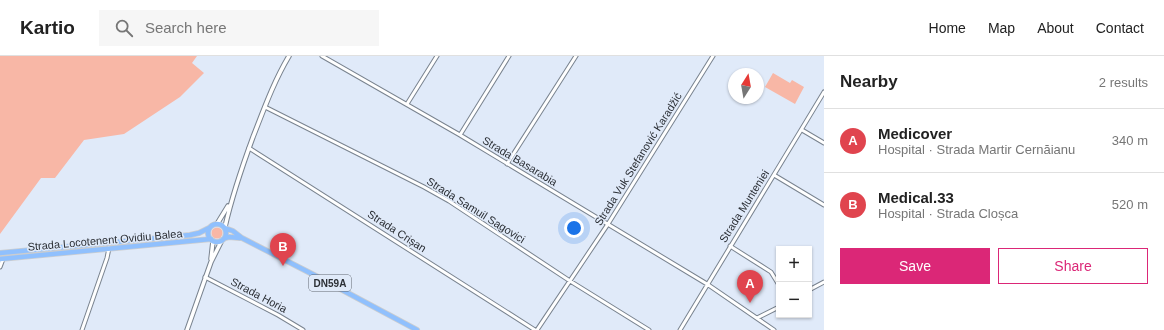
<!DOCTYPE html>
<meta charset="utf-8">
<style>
:root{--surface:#fff;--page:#f6f6f6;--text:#222;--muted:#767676;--line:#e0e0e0;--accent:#db2777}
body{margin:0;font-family:Helvetica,sans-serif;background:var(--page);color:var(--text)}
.controls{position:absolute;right:12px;bottom:12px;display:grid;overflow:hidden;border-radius:0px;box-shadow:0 1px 3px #0004}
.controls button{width:36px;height:36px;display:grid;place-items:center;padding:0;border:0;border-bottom:1px solid var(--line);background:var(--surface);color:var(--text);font:20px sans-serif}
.compass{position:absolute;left:728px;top:12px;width:36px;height:36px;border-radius:50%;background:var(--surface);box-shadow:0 1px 3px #0004;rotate:11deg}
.you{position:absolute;left:574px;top:172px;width:14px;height:14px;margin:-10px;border:3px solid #fff;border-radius:50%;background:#1a73e8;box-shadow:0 0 0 6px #1a73e833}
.badge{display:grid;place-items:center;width:26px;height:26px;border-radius:50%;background:var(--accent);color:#fff;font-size:13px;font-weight:700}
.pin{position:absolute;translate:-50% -33px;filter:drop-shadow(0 1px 2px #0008)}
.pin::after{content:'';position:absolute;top:21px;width:14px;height:12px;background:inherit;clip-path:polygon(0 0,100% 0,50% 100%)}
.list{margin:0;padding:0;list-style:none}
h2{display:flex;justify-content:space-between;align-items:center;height:52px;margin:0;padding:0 16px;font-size:17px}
h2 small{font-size:13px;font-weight:400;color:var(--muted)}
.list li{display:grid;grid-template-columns:26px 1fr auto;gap:12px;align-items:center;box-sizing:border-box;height:64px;padding:0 16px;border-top:1px solid var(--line)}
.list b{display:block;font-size:15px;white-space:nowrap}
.list p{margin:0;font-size:13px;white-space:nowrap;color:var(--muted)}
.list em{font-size:13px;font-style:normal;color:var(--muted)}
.actions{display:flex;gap:8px;padding:12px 16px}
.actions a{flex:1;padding:9px 0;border:1px solid var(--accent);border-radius:0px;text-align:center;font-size:14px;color:var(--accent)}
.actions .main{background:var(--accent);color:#fff}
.icon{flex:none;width:22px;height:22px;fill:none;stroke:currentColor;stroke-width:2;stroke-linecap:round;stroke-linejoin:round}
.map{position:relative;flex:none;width:824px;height:274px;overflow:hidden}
header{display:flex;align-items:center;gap:24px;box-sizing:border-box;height:56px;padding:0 20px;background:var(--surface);border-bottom:1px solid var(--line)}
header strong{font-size:19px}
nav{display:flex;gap:22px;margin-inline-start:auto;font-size:14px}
.search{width:280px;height:36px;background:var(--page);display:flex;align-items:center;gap:10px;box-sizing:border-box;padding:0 14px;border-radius:0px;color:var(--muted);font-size:15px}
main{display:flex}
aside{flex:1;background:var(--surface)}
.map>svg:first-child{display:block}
</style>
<header>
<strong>Kartio</strong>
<div class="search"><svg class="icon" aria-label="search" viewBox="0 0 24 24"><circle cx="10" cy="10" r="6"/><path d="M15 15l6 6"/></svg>Search here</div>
<nav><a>Home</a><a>Map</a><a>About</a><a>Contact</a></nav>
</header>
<main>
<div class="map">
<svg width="824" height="274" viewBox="0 0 824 274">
<rect width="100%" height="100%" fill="#e0eaf9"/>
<path fill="#f8b7a6" d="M0,0H197L192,7L204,17L180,41L124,78L84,84L55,122H41L0,178Z
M773,17L790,27L792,24L804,31L795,48L765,31Z
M211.5 177a5.5 5.5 0 1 1 11 0a5.5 5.5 0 1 1-11 0Z"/>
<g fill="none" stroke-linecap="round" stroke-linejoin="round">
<defs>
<path id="minor" d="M322,0L460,79L707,228L774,274
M407,48L437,0
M265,51L424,131L449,145L570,225L649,274
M802,74L824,87
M460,79L509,0
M249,92L535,274
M507,108L576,0
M774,119L824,149
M730,190L771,216L779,229
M0,211L3,203
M205,221L278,259L303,274
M809,234L824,226
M757,262L779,251
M82,274L107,202L109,192
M537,274L608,168L713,0
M680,274L824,36"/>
<path id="tertiary" d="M217,168L228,150
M225,171C232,140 242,111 253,81C264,53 274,25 289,0
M211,203L213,185
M187,274L211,206L222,184"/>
<path id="primary" d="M208 177a9 9 0 1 1 18 0a9 9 0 1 1-18 0Z
M225,172L233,175L242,182L318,221L417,274
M225,182L229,181L240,182
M0,197L190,179L199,177L209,172
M0,203L211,183"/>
</defs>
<use href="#minor" stroke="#79838f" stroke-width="5"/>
<use href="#tertiary" stroke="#79838f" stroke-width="5.5"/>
<use href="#primary" stroke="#cccdcf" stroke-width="6"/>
<use href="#minor" stroke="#fff" stroke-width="3"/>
<use href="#tertiary" stroke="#fff" stroke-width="3.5"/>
<use href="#primary" stroke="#90c0fd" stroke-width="4.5"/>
</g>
<g text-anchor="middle" stroke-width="3" stroke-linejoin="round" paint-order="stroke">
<rect fill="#e0eaf9" stroke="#616770" stroke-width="1" x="309" y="219" width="42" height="16" rx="3"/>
<g font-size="10" font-weight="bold" fill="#2b2f35">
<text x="330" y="231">DN59A</text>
</g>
<g font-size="11" fill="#2b2f35" stroke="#e0eaf9">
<text transform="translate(638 103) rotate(-58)" y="4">Strada Vuk Stefanović Karadžić</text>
<text transform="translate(520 105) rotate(31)" y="4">Strada Basarabia</text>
<text transform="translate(744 150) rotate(-58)" y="4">Strada Munteniei</text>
<text transform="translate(476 154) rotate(32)" y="4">Strada Samuil Sagovici</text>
<text transform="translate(397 175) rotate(33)" y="4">Strada Crișan</text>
<text transform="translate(105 184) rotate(-5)" y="4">Strada Locotenent Ovidiu Balea</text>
<text transform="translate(259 239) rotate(28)" y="4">Strada Horia</text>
</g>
</g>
</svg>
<div class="controls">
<button>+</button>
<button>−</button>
</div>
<svg class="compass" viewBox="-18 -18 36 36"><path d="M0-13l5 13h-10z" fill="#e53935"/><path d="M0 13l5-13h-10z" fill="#767676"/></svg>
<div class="you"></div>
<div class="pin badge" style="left:750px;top:247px;background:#e0444e">A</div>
<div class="pin badge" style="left:283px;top:210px;background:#e0444e">B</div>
</div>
<aside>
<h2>Nearby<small>2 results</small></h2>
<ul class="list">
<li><span class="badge" style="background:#e0444e">A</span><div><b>Medicover</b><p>Hospital · Strada Martir Cernăianu</p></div><em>340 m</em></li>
<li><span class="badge" style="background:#e0444e">B</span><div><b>Medical.33</b><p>Hospital · Strada Cloșca</p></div><em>520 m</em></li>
</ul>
<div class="actions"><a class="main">Save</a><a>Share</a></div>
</aside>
</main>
